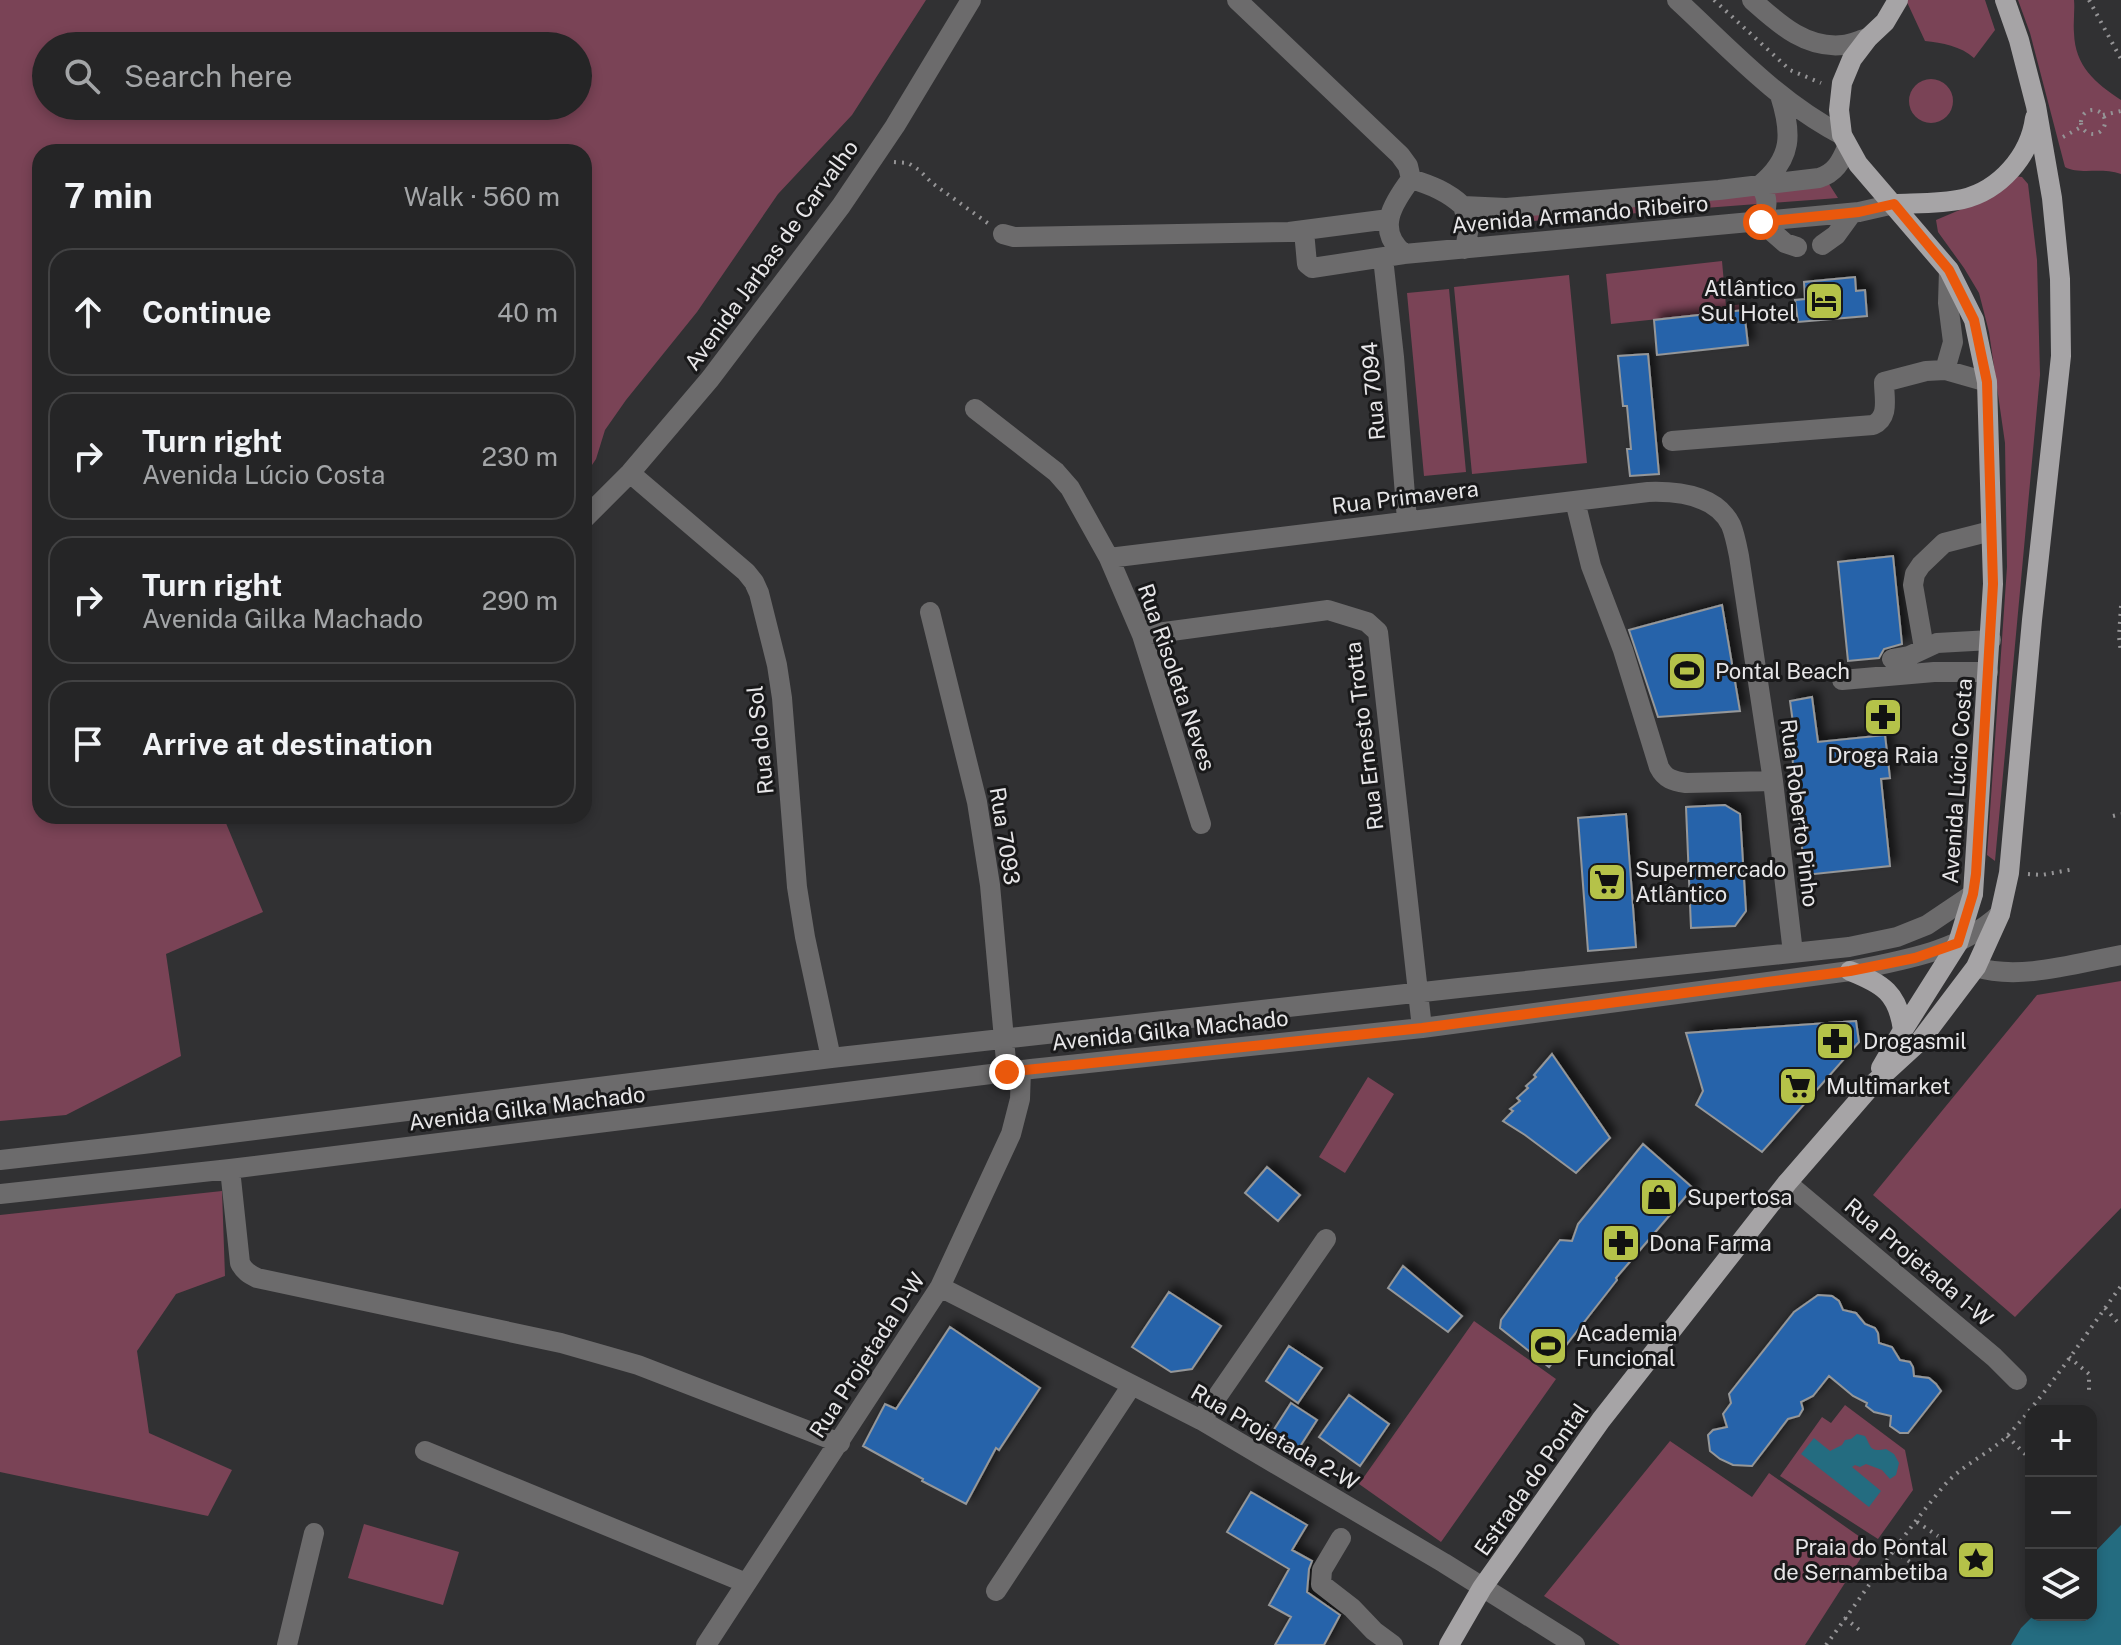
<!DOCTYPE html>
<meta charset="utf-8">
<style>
:root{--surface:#252526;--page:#2d2d2e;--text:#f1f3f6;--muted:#a3a5a7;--line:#424243}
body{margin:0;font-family:"Public Sans",sans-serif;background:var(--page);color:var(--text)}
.controls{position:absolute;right:24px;bottom:24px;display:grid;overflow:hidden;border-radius:16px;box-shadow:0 4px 12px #0003}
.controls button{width:72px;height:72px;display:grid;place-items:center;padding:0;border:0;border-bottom:2px solid var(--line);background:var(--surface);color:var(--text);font:40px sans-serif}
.stop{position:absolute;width:24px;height:24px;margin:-18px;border:6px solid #ea580c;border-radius:50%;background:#fff}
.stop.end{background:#ea580c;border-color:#fff;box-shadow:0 2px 8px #0008}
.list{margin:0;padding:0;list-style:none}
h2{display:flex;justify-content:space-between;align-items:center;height:104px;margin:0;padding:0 32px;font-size:34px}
h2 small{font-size:26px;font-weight:400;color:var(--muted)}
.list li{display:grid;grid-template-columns:52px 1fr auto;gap:24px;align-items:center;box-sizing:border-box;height:128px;margin:0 16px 16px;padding:0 16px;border:2px solid var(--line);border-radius:24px}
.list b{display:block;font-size:30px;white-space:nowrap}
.list p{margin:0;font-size:26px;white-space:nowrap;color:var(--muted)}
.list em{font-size:26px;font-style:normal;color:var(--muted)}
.icon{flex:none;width:44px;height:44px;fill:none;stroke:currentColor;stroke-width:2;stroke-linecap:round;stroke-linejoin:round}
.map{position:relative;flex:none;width:2121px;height:1645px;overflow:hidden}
.search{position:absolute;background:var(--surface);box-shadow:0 4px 12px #0003;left:32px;top:32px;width:560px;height:88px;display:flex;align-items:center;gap:20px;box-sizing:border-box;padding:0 28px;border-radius:44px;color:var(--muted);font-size:30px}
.panel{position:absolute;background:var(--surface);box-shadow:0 4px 12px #0003;left:32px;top:144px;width:560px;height:680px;border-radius:24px}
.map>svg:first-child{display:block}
</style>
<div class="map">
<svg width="2121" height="1645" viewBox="0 0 2121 1645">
<defs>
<filter id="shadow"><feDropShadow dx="6" dy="-6" stdDeviation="4" flood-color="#0009"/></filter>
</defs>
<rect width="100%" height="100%" fill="#313133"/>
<path fill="#7a4356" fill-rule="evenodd" d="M0,0H926L852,115L778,194L697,312L626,400L605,430L596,459L584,477V152H40V816H223L263,912L166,954L181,1056L66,1115L0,1121ZM46,46H578V106H46Z
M1906,0H1985L1995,30L1974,58C1961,46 1942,43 1925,41Z
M2018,0H2074C2075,11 2073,22 2074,33C2075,66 2095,83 2121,100V174C2101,167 2079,175 2065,167L2030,33Z
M1909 101a22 22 0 1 1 44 0a22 22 0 1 1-44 0Z
M2013,176L2022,177L2028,184L2037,260L2040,375L1995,861L1987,855L2007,567L2005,443L1989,332L1979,293L1964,268L1938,232L1936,220L1995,195Z
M1829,184L1838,198L1480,225L1484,213Z
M1722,261L1726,306L1744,304V310L1611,324L1606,274Z
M1569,275L1587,463L1472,474L1454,287Z
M1449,289L1466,472L1424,476L1407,293Z
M2121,981V1208L2015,1317L1873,1195L2037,995Z
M1368,1077L1394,1094L1345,1173L1319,1157Z
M222,1191L225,1276L176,1294L137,1351L149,1433L232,1470L208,1516L0,1472V1215Z
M1474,1321L1556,1379L1441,1542L1359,1484Z
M1845,1405L1905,1450L1913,1490L1878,1539L1780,1476L1822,1417L1831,1423Z
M1670,1441L1752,1497L1769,1473L1870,1544L1805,1645H1620L1544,1596Z
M364,1524L459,1552L443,1605L348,1578Z"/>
<path fill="#246c80" d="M1857,1434L1865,1436C1872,1448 1869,1452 1886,1449L1894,1454L1899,1463L1896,1475L1890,1479L1882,1470L1866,1464L1860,1467L1855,1465L1852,1467L1881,1491L1869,1507L1801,1454L1814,1438L1830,1451L1842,1445L1845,1440L1851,1439Z
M2121,1525V1645H2011L2021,1628L2034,1615H2091V1556Z"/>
<path fill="#2864aa" stroke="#959799" stroke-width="2" filter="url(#shadow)" d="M1855,277L1856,291L1865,290L1867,316L1798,322L1795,300L1805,299L1804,282Z
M1744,310L1748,345L1657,355L1654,320Z
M1648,354L1659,474L1630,476L1627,449H1631L1627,406H1623L1618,356Z
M1893,556L1902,644L1884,649L1879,658L1848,661L1838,562Z
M1722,605L1740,711L1658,717L1629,630Z
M1812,697L1818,742L1885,735L1890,778L1881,779L1890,866L1805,875L1791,745H1796L1790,701Z
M1725,805L1740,814L1746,911L1735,926L1691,928L1686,807Z
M1626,814L1636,947L1588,951L1578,818Z
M1856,1021L1859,1042L1762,1152L1696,1105L1703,1091L1686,1033Z
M1552,1054L1610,1138L1576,1173L1525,1135L1503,1121L1513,1111L1510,1109L1520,1101L1517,1098L1528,1088L1526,1086L1536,1077L1534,1075Z
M1643,1144L1693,1188L1616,1278L1617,1280L1549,1367L1500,1328L1501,1320L1560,1240L1572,1241L1578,1224Z
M1267,1167L1300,1195L1278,1221L1245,1193Z
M1403,1266L1462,1316L1448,1332L1388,1288Z
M1169,1292L1221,1326L1192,1369L1171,1372L1132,1347Z
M1818,1295L1832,1296L1839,1301L1843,1310L1856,1313L1865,1324L1875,1328L1878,1333L1879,1343L1892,1347L1900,1360L1910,1362L1913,1367L1914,1376L1929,1378L1936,1384L1941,1391L1908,1433H1900L1890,1426L1891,1416L1874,1412L1866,1406L1867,1403L1853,1396L1829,1376L1813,1396L1801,1402L1803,1409L1799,1416L1788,1419L1752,1466L1733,1465L1720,1459L1710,1451L1708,1435L1713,1430L1727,1427L1723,1414L1731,1403L1729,1394L1794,1312Z
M950,1327L1040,1388L999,1450L996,1448L966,1504L922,1481L923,1479L863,1446L885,1404L896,1409Z
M1289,1346L1322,1368L1298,1403L1266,1381Z
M1349,1395L1389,1424L1360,1466L1319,1437Z
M1291,1403L1317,1420L1299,1448L1273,1431Z
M1251,1492L1307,1525L1292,1550L1312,1561L1309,1569L1307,1592L1340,1615L1324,1645H1275L1291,1617L1269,1605L1289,1569L1227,1532Z"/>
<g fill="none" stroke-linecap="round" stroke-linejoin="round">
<path stroke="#959496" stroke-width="4" stroke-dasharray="2 6" stroke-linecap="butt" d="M1714,0L1790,70L1821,83
M2089,0L2121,59
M2081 122a12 12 0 1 1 24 0a12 12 0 1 1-24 0Z
M2103,115L2121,111
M2063,137L2081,127
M894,162L908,163L919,170L932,183L989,224
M2121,606L2119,637L2121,653
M2113,816L2121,814
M2028,874L2042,875L2074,869
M2105,1308L2121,1326
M2069,1357L2089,1374V1394
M2007,1436L2031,1460
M1917,1522L1938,1536
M1895,1551L1918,1568L1925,1569
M1845,1618L1863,1633
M1826,1645C1865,1592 1901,1537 1943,1487C1962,1464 1990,1454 2010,1433C2051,1388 2085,1335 2121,1286"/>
<path stroke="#6c6b6c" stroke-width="20" d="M1237,0L1400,155L1408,166L1411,179
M1677,0C1729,48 1778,102 1842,135
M1752,0C1778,23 1805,49 1843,45C1851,44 1860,40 1868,38
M1780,95C1792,133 1793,158 1760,185C1769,199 1768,207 1761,222L1785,243L1797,247
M1411,179C1431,185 1448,192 1463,206L1506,208L1719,190L1819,178C1835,173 1841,162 1847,147
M1463,206L1469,227L1465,249
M1304,231L1307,264L1312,268L1404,254L1859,212L1894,204
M1003,234L1014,237L1289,232L1389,219
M1822,245L1836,235L1852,213
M1404,254C1375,230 1393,203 1411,179
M1383,258L1394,357L1407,520
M1945,370L1953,342L1948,303L1949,270
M975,409L1056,472L1070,488L1109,558L1142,635L1201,824
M1672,441L1873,425C1890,417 1884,398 1884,382L1926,371L1945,370L1987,382
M630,473L746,572L754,582L759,593L777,665L782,698L797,887L805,937L831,1058
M1575,501L1591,566L1623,650L1659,767C1665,779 1673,781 1686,783L1773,781
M584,519L630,473L710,379L841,206L895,126L971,0
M1109,558L1648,492C1677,491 1716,495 1731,525C1735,535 1737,546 1739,556L1773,781L1793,953
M930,612L977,802L990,885L1007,1072
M1142,635L1328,610L1367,622L1378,632L1422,1028
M1924,648L1913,585L1915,574L1921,565L1944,543L1991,531
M1892,659L1909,656L1937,643L1991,640
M1842,680L1934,672H1988
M1976,967C2019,981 2077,963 2121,955
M0,1160L143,1144L831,1058L1459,988L1849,947L1897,937L1927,925L1973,894
M230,1169L240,1263C244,1271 249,1274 257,1278L561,1343L638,1365L840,1443
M1787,1183L1994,1357L2017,1380
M0,1194L230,1169L1031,1069L1422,1028L1850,971C1903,960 1959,952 2000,914
M940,1287L1201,1420L1444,1563L1575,1645
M1201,1420L1326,1239
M425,1451L746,1583
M1341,1538L1322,1570L1321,1584L1352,1608L1374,1631L1393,1645
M996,1591L1132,1385
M287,1645L314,1533
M706,1645L940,1287L1011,1134L1020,1099L1021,1070"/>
<path stroke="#a6a4a6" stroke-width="20" d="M1894,204C1917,203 1941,204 1963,199C2000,190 2030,156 2035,118
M1850,971C1883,984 1898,993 1903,1030
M1881,1068L1903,1030L1958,943L1973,894L1993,584L1987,382L1974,320L1949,270L1858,164L1842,135L1839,110L1842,83L1852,59L1868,38L1885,22L1898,0
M1449,1645L1482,1588L1601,1420L1787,1183L1872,1085L1920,1041L1976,967L2000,914L2009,873L2032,620L2061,356L2060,279L2052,198L2036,106L2019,40L2005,0"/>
</g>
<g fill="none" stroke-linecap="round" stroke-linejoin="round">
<path stroke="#ea580c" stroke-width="10" d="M1007,1072L1422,1028L1850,971L1915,958L1958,943L1973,894L1976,874L1993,584L1987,382L1974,320L1949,270L1894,204L1859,212L1761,222"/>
</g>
<defs>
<symbol id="hotel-square" viewBox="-11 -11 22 22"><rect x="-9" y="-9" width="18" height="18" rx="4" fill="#b5c249" stroke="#19191a"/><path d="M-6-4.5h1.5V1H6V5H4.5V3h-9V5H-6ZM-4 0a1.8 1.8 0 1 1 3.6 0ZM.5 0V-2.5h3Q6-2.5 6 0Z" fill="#111"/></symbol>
<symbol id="stadium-square" viewBox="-11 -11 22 22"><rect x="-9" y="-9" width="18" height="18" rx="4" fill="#b5c249" stroke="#19191a"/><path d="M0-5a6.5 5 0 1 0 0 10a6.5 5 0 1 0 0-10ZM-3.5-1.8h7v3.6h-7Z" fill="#111"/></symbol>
<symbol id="pharmacy-square" viewBox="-11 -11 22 22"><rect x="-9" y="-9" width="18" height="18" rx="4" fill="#b5c249" stroke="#19191a"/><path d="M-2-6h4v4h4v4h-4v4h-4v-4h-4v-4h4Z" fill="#111"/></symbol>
<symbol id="supermarket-square" viewBox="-11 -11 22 22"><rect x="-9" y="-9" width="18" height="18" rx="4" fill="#b5c249" stroke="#19191a"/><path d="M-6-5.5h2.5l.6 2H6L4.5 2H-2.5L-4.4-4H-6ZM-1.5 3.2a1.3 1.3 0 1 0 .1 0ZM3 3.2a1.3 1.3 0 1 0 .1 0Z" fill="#111"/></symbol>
<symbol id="shop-square" viewBox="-11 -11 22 22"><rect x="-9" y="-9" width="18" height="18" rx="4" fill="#b5c249" stroke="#19191a"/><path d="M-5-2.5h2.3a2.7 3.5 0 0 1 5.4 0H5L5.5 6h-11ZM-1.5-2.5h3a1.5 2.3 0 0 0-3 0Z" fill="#111"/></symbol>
<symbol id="sight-square" viewBox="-11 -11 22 22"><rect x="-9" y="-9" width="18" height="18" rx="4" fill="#b5c249" stroke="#19191a"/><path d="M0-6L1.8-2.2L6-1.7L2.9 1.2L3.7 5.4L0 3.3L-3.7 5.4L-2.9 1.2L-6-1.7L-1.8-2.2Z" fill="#111"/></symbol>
</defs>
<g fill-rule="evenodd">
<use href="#hotel-square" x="1802" y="279" width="44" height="44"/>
<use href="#stadium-square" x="1665" y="649" width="44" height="44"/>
<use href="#pharmacy-square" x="1861" y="695" width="44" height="44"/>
<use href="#supermarket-square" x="1585" y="860" width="44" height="44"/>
<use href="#pharmacy-square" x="1813" y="1019" width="44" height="44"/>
<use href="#supermarket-square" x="1776" y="1064" width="44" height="44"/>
<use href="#shop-square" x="1637" y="1175" width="44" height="44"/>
<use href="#pharmacy-square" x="1599" y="1221" width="44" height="44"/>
<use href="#stadium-square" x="1526" y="1324" width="44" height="44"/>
<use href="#sight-square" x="1954" y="1538" width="44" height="44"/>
</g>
<g text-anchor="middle" stroke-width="6" stroke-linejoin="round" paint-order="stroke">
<g font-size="22" fill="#e7e6e8" stroke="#19191a">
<text transform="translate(1580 214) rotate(-5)" y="8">Avenida Armando Ribeiro</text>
<text transform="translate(771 255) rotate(-54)" y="8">Avenida Jarbas de Carvalho</text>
<text transform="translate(1373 391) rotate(-95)" y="8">Rua 7094</text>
<text transform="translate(1405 497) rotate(-7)" y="8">Rua Primavera</text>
<text transform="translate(1177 677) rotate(71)" y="8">Rua Risoleta Neves</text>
<text transform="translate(1364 736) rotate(-97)" y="8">Rua Ernesto Trotta</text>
<text transform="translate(760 740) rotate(-96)" y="8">Rua do Sol</text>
<text transform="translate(1957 781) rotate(-86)" y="8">Avenida Lúcio Costa</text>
<text transform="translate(1800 813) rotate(83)" y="8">Rua Roberto Pinho</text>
<text transform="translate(1005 836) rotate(81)" y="8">Rua 7093</text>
<text transform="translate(1170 1030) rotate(-6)" y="8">Avenida Gilka Machado</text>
<text transform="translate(527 1108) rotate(-7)" y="8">Avenida Gilka Machado</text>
<text transform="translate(1919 1262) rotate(40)" y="8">Rua Projetada 1-W</text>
<text transform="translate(867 1355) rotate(-57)" y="8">Rua Projetada D-W</text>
<text transform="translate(1275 1437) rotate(30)" y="8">Rua Projetada 2-W</text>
<text transform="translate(1531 1479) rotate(-55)" y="8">Estrada do Pontal</text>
</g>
<g font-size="22" fill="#e7e6e8" stroke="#19191a" text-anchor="start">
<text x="1796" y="296" text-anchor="end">Atlântico<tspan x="1796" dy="25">Sul Hotel</tspan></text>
<text x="1715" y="679">Pontal Beach</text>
<text x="1883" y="763" text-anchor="middle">Droga Raia</text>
<text x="1635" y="877">Supermercado<tspan x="1635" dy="25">Atlântico</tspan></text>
<text x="1863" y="1049">Drogasmil</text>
<text x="1826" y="1094">Multimarket</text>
<text x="1687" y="1205">Supertosa</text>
<text x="1649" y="1251">Dona Farma</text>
<text x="1576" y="1341">Academia<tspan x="1576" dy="25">Funcional</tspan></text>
<text x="1948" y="1555" text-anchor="end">Praia do Pontal<tspan x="1948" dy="25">de Sernambetiba</tspan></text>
</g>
</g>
</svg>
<div class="controls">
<button>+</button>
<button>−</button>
<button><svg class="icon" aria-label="layers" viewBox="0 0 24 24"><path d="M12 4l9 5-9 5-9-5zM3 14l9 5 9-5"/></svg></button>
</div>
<div class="stop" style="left:1761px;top:222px"></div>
<div class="stop end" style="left:1007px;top:1072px"></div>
<div class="search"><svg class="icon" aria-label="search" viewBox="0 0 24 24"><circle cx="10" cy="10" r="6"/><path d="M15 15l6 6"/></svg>Search here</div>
<section class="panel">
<h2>7 min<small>Walk · 560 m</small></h2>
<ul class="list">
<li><svg class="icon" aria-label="ahead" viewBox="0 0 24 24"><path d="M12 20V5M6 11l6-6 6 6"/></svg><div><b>Continue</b></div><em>40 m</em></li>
<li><svg class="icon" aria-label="right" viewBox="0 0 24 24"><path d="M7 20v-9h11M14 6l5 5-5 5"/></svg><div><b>Turn right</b><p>Avenida Lúcio Costa</p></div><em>230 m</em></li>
<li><svg class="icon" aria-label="right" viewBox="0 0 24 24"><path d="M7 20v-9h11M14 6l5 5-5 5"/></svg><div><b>Turn right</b><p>Avenida Gilka Machado</p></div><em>290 m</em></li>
<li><svg class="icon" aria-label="arrive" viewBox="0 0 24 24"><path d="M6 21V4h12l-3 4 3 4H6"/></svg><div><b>Arrive at destination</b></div></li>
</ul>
</section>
</div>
